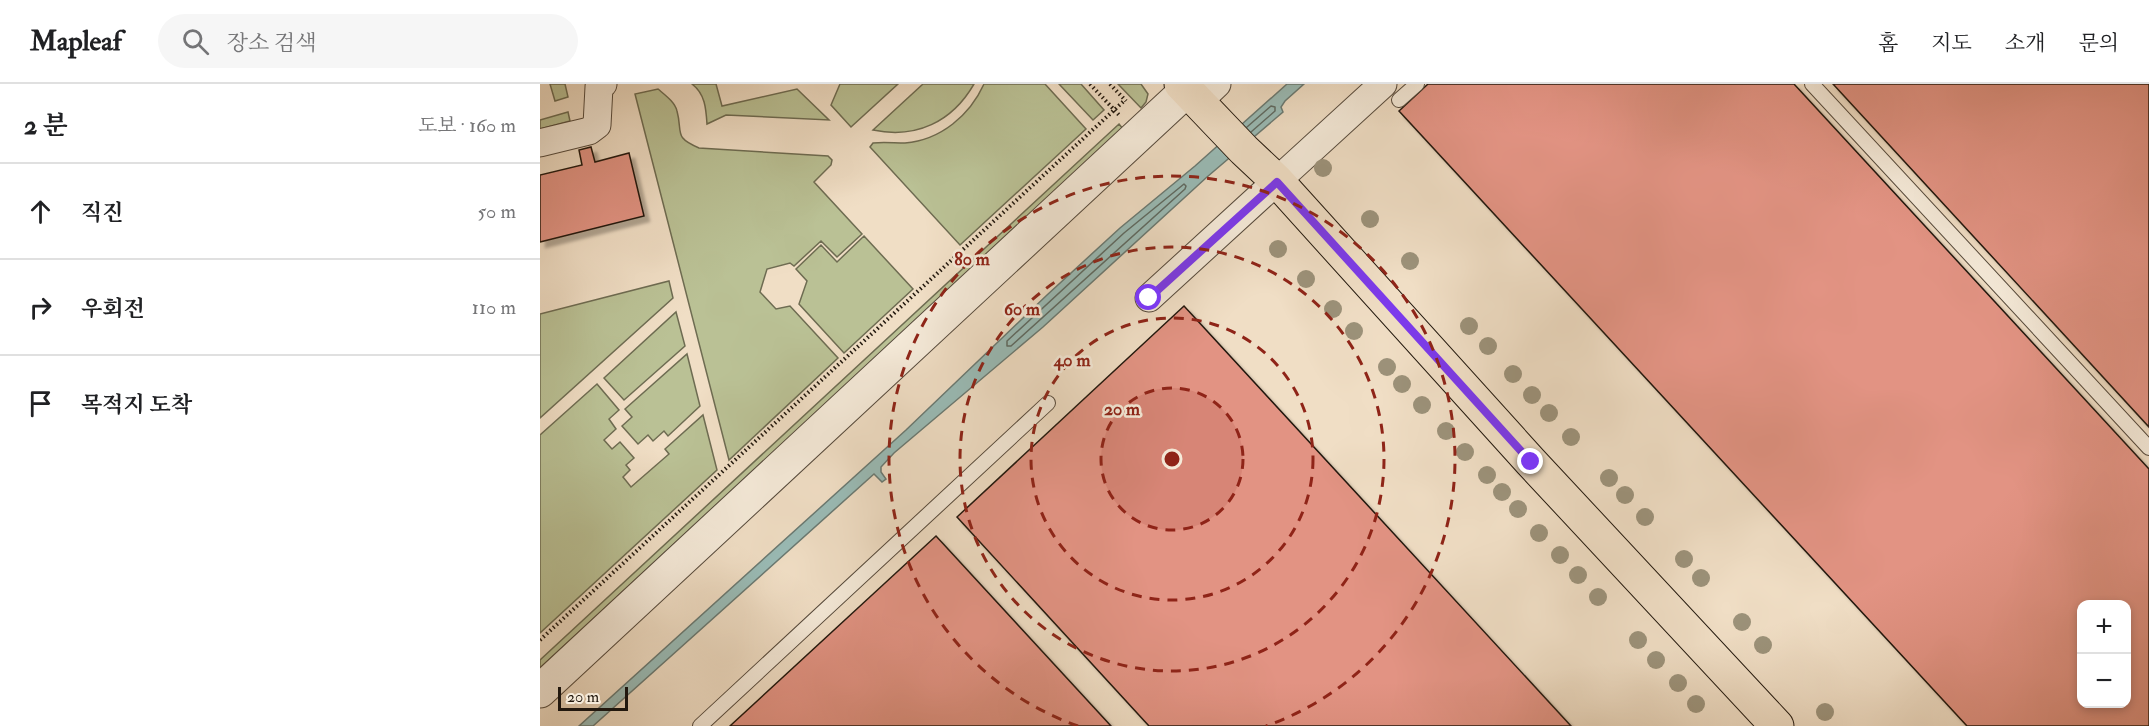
<!DOCTYPE html>
<html lang="ko">
<meta charset="utf-8">
<style>
:root{--surface:#fff;--page:#f6f6f6;--text:#202124;--muted:#757577;--line:#e0e0e0}
body{margin:0;font-family:"IM FELL Double Pica","Noto Serif KR",serif;background:var(--page);color:var(--text)}
.controls{position:absolute;right:18px;bottom:18px;display:grid;overflow:hidden;border-radius:12px;box-shadow:0 3px 9px #0003}
.controls button{width:54px;height:54px;display:grid;place-items:center;padding:0;border:0;border-bottom:2px solid var(--line);background:var(--surface);color:var(--text);font:30px sans-serif}
.scale{position:absolute;left:18px;bottom:15px;width:70px;box-sizing:border-box;padding-left:6px;border:3px solid #22180e;border-top:0;font-size:16px;line-height:21px;white-space:nowrap;color:#22180e;-webkit-text-stroke:4px #f5ead9;paint-order:stroke}
.stop{position:absolute;width:18px;height:18px;margin:-14px;border:4px solid #7c3aed;border-radius:50%;background:#fff}
.stop.end{background:#7c3aed;border-color:#fff;box-shadow:0 2px 6px #0008}
.list{margin:0;padding:0;list-style:none}
h2{display:flex;justify-content:space-between;align-items:center;height:78px;margin:0;padding:0 24px;font-size:26px}
h2 small{font-size:20px;font-weight:400;color:var(--muted)}
.list li{display:grid;grid-template-columns:39px 1fr auto;gap:18px;align-items:center;box-sizing:border-box;height:96px;padding:0 24px;border-top:2px solid var(--line)}
.list b{display:block;font-size:22px;white-space:nowrap}
.list em{font-size:20px;font-style:normal;color:var(--muted)}
.icon{flex:none;width:33px;height:33px;fill:none;stroke:currentColor;stroke-width:2;stroke-linecap:round;stroke-linejoin:round}
.map{position:relative;flex:none;width:1609px;height:642px;overflow:hidden}
header{display:flex;align-items:center;gap:36px;box-sizing:border-box;height:84px;padding:0 30px;background:var(--surface);border-bottom:2px solid var(--line)}
header strong{font-size:28px}
nav{display:flex;gap:33px;margin-inline-start:auto;font-size:21px}
.search{width:420px;height:54px;background:var(--page);display:flex;align-items:center;gap:15px;box-sizing:border-box;padding:0 21px;border-radius:33px;color:var(--muted);font-size:22px}
main{display:flex}
aside{flex:1;background:var(--surface)}
.map>svg:first-child{display:block}
</style>
<header>
<strong>Mapleaf</strong>
<div class="search"><svg class="icon" aria-label="search" viewBox="0 0 24 24"><circle cx="10" cy="10" r="6"/><path d="M15 15l6 6"/></svg>장소 검색</div>
<nav><a>홈</a><a>지도</a><a>소개</a><a>문의</a></nav>
</header>
<main>
<aside>
<h2>2 분<small>도보 · 160 m</small></h2>
<ul class="list">
<li><svg class="icon" aria-label="ahead" viewBox="0 0 24 24"><path d="M12 20V5M6 11l6-6 6 6"/></svg><div><b>직진</b></div><em>50 m</em></li>
<li><svg class="icon" aria-label="right" viewBox="0 0 24 24"><path d="M7 20v-9h11M14 6l5 5-5 5"/></svg><div><b>우회전</b></div><em>110 m</em></li>
<li><svg class="icon" aria-label="arrive" viewBox="0 0 24 24"><path d="M6 21V4h12l-3 4 3 4H6"/></svg><div><b>목적지 도착</b></div></li>
</ul>
</aside>
<div class="map">
<svg width="1609" height="642" viewBox="0 0 1609 642">
<defs>
<filter id="shadow"><feDropShadow dx="5.5" dy="5.5" stdDeviation="1.5" flood-color="#0004"/></filter>
</defs>
<rect width="100%" height="100%" fill="#f0dec5"/>
<filter id="stains"><feTurbulence type="fractalNoise" baseFrequency=".00333" numOctaves="4"/><feColorMatrix values="0 0 0 0 .2 0 0 0 0 .09 0 0 0 0 .02 0 0 0 .5 -.17"/></filter>
<radialGradient id="worn" r=".72"><stop offset=".6" stop-color="#630" stop-opacity="0"/><stop offset="1" stop-color="#630" stop-opacity=".3"/></radialGradient>
<path fill="#bac195" stroke="#6e6c52" stroke-width="1.5" d="M10,0H25L28,13L15,17Z
M152,0H176L182,22L257,5L289,36L186,31L167,40C166,24 165,10 152,0Z
M300,0H358L311,43L291,21Z
M383,0H434C412,38 376,55 333,46Z
M444,0H505L546,45L420,161L330,63L333,59C343,58 354,59 365,59C401,56 430,31 444,0Z
M519,0H541L564,26L553,36Z
M578,0H601L608,10L606,18L601,24Z
M118,5C125,11 135,18 137,27C143,49 133,53 159,64L288,72L292,76L291,81L274,98L322,150L297,173L281,157L254,182L250,179L227,185L220,208L236,225L250,222L298,274L189,376L95,10Z
M28,28L30,37L0,45V36Z
M579,40L583,45L0,584V576Z
M324,152L373,205L304,269L259,220L267,197L256,185L281,161L297,178Z
M129,197L133,214L0,334V230Z
M136,228L145,262L84,316L64,294Z
M147,270L160,322L128,352L124,347L113,357L108,351L98,360L82,342L92,333L85,325Z
M57,300L79,326L69,335L76,345L64,356L72,365L80,358L94,374L86,381L90,386L83,393L91,403L129,370L125,365L163,331L177,386L0,549V351Z"/>
<path fill="#9abcb7" stroke="#6a7a73" stroke-width="1.5" d="M747,0H764L745,17L741,23L743,28L667,93L503,243L354,369L341,383V388L346,395L342,398L334,390L53,642H39L366,346L507,211L580,144L655,82Z"/>
<g fill="none" stroke-linecap="round" stroke-linejoin="round">
<path stroke="#5e6a62" stroke-width="1.5" d="M707,43L731,22L735,23V27L711,48
M644,100L646,102L645,105L471,262H467V257L584,149Z"/>
</g>
<path fill="#e29383" stroke="#22180e" stroke-width="1.5" fill-rule="evenodd" filter="url(#shadow)" d="M888,0H1254L1609,385V642H1427L859,27ZM1542,520H1586V620H1542Z
M1293,0H1609V343Z
M51,63L55,78L89,69L104,132L0,158V91L42,81L39,66Z
M644,222L1031,642H609L417,433Z
M396,452L571,642H190Z"/>
<g fill="none" stroke-linecap="round" stroke-linejoin="round">
<defs>
<path id="service" d="M1272,0L1609,364
M859,16L877,0
M160,642L508,319"/>
<path id="minor" d="M658,18L677,0
M0,59L49,47L57,41L59,3L63,0
M609,214L843,0"/>
<path id="tertiary" d="M0,607L647,6"/>
<path id="primary" d="M641,0L704,66L737,97L991,378L1237,642"/>
</defs>
<use href="#service" stroke="#564a3c" stroke-width="16"/>
<use href="#minor" stroke="#564a3c" stroke-width="29"/>
<use href="#tertiary" stroke="#564a3c" stroke-width="35"/>
<use href="#primary" stroke="#22180e" stroke-width="35"/>
<path stroke="#22180e" stroke-width="4" stroke-dasharray="1.5 3" stroke-linecap="butt" d="M550,0L580,32
M570,0L586,17
M0,556L585,16"/>
<use href="#service" stroke="#f5ead9" stroke-width="14"/>
<use href="#minor" stroke="#f5ead9" stroke-width="27"/>
<use href="#tertiary" stroke="#f5ead9" stroke-width="33"/>
<use href="#primary" stroke="#f0dec5" stroke-width="33"/>
</g>
<g fill="#9c927a">
<circle cx="783" cy="84" r="9"/>
<circle cx="830" cy="135" r="9"/>
<circle cx="738" cy="165" r="9"/>
<circle cx="870" cy="177" r="9"/>
<circle cx="766" cy="195" r="9"/>
<circle cx="793" cy="225" r="9"/>
<circle cx="929" cy="242" r="9"/>
<circle cx="814" cy="247" r="9"/>
<circle cx="948" cy="262" r="9"/>
<circle cx="847" cy="283" r="9"/>
<circle cx="973" cy="290" r="9"/>
<circle cx="862" cy="300" r="9"/>
<circle cx="992" cy="311" r="9"/>
<circle cx="882" cy="321" r="9"/>
<circle cx="1009" cy="329" r="9"/>
<circle cx="906" cy="347" r="9"/>
<circle cx="1031" cy="353" r="9"/>
<circle cx="925" cy="368" r="9"/>
<circle cx="947" cy="391" r="9"/>
<circle cx="1069" cy="394" r="9"/>
<circle cx="962" cy="408" r="9"/>
<circle cx="1085" cy="411" r="9"/>
<circle cx="978" cy="425" r="9"/>
<circle cx="1105" cy="433" r="9"/>
<circle cx="999" cy="449" r="9"/>
<circle cx="1020" cy="471" r="9"/>
<circle cx="1144" cy="475" r="9"/>
<circle cx="1038" cy="491" r="9"/>
<circle cx="1161" cy="494" r="9"/>
<circle cx="1058" cy="513" r="9"/>
<circle cx="1202" cy="538" r="9"/>
<circle cx="1098" cy="556" r="9"/>
<circle cx="1223" cy="561" r="9"/>
<circle cx="1116" cy="576" r="9"/>
<circle cx="1138" cy="599" r="9"/>
<circle cx="1156" cy="620" r="9"/>
<circle cx="1285" cy="628" r="9"/>
</g>
<g fill="none" stroke-linecap="round" stroke-linejoin="round">
<path stroke="#7c3aed" stroke-width="8" d="M609,214L737,98L991,378"/>
</g>
<circle cx="632" cy="375" r="71" fill="#8f2418" fill-opacity=".12"/>
<g fill="none" stroke="#8f2418" stroke-width="3" stroke-dasharray="10 8">
<circle cx="632" cy="375" r="71"/>
<circle cx="632" cy="375" r="141"/>
<circle cx="632" cy="375" r="212"/>
<path d="M538 642A283 283 0 1 1 726 642"/>
</g>
<circle cx="632" cy="375" r="9" fill="#8f2418" stroke="#f5ead9" stroke-width="3"/>
<g font-size="18" text-anchor="middle" font-weight="bold" fill="#8f2418" stroke="#f5ead9" stroke-width="5" stroke-linejoin="round" paint-order="stroke">
<text x="432" y="181">80 m</text>
<text x="482" y="231">60 m</text>
<text x="532" y="282">40 m</text>
<text x="582" y="331">20 m</text>
</g>
<rect width="100%" height="100%" filter="url(#stains)"/>
<rect width="100%" height="100%" fill="url(#worn)"/>
</svg>
<div class="controls">
<button>+</button>
<button>−</button>
</div>
<div class="scale">20 m</div>
<div class="stop" style="left:609px;top:214px"></div>
<div class="stop end" style="left:991px;top:378px"></div>
</div>
</main>
